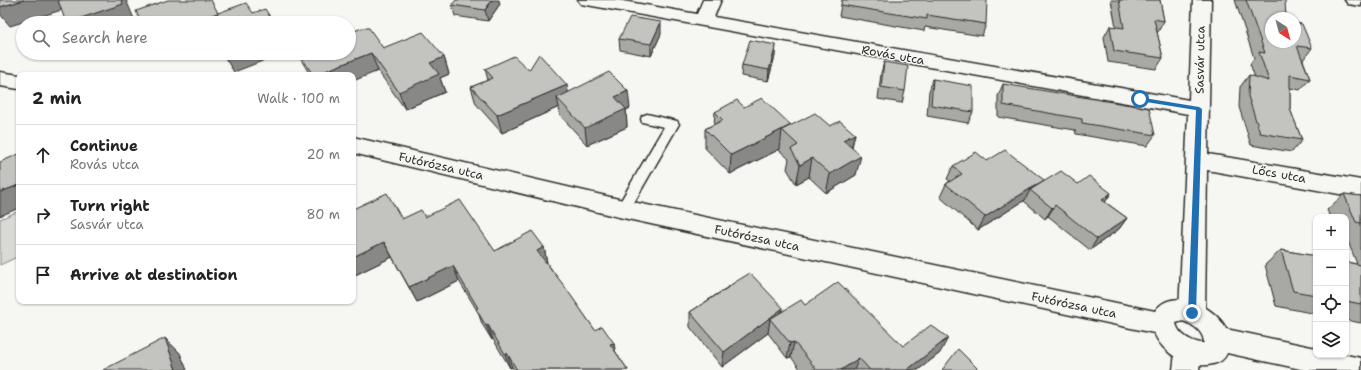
<!DOCTYPE html>
<meta charset="utf-8">
<style>
:root{--surface:#fff;--page:#f2f2f2;--text:#222;--muted:#767676;--line:#e0e0e0}
body{margin:0;font-family:"Shantell Sans",sans-serif;background:var(--page);color:var(--text)}
.controls{position:absolute;right:12px;bottom:12px;display:grid;overflow:hidden;border-radius:8px;box-shadow:0 1px 3px #0004}
.controls button{width:36px;height:36px;display:grid;place-items:center;padding:0;border:0;border-bottom:1px solid var(--line);background:var(--surface);color:var(--text);font:20px sans-serif}
.compass{position:absolute;left:1265px;top:12px;width:36px;height:36px;border-radius:50%;background:var(--surface);box-shadow:0 1px 3px #0004;rotate:144deg}
.stop{position:absolute;width:12px;height:12px;margin:-9px;border:3px solid #1f6fb2;border-radius:50%;background:#fff}
.stop.end{background:#1f6fb2;border-color:#fff;box-shadow:0 1px 4px #0008}
.list{margin:0;padding:0;list-style:none}
h2{display:flex;justify-content:space-between;align-items:center;height:52px;margin:0;padding:0 16px;font-size:17px}
h2 small{font-size:13px;font-weight:400;color:var(--muted)}
.list li{display:grid;grid-template-columns:26px 1fr auto;gap:12px;align-items:center;box-sizing:border-box;height:60px;padding:0 16px;border-top:1px solid var(--line)}
.list b{display:block;font-size:15px;white-space:nowrap}
.list p{margin:0;font-size:13px;white-space:nowrap;color:var(--muted)}
.list em{font-size:13px;font-style:normal;color:var(--muted)}
.icon{flex:none;width:22px;height:22px;fill:none;stroke:currentColor;stroke-width:2;stroke-linecap:round;stroke-linejoin:round}
.map{position:relative;flex:none;width:1361px;height:370px;overflow:hidden}
.search{position:absolute;background:var(--surface);box-shadow:0 1px 3px #0004;left:16px;top:16px;width:340px;height:44px;display:flex;align-items:center;gap:10px;box-sizing:border-box;padding:0 14px;border-radius:22px;color:var(--muted);font-size:15px}
.panel{position:absolute;background:var(--surface);box-shadow:0 1px 3px #0004;left:16px;top:72px;width:340px;height:232px;border-radius:8px}
.map>svg:first-child{display:block}
</style>
<div class="map">
<svg width="1361" height="370" viewBox="0 0 1361 370">
<rect width="100%" height="100%" fill="#f6f6f2"/>
<filter id="ink" filterUnits="userSpaceOnUse"><feTurbulence type="fractalNoise" baseFrequency=".025" numOctaves="2"/><feDisplacementMap in="SourceGraphic" scale="8" xChannelSelector="R" yChannelSelector="G"/><feConvolveMatrix kernelMatrix="1 2 1 2 8 2 1 2 1" color-interpolation-filters="sRGB"/></filter>
<g filter="url(#ink)">
<path fill="#d9d9d5" stroke="#828280" d="M19,211V256L0,265V219Z"/>
<g fill="none" stroke-linecap="round" stroke-linejoin="round">
<defs>
<path id="lane" d="M647,114L677,121L679,124L628,213L623,215L618,213L616,209L664,127L642,122L641,119L642,116Z"/>
<path id="street" d="M578,0H617L697,14L703,0H721L714,17L1189,100L1193,0H1211L1208,154L1361,180V198L1207,170L1205,313L1201,321L1192,324L1183,321L1179,313L1188,114L587,5L581,4Z
M1345,0H1361V6L1348,4Z
M1188,341L1197,345L1201,353L1199,370H1173L1175,353L1179,345Z"/>
<path id="secondary" d="M0,72L19,75V89L0,86Z
M353,137L623,200L1155,311C1173,285 1216,307 1226,329L1316,348V355H1346L1361,358V370H1305L1227,353C1224,360 1220,362 1213,364C1189,370 1163,354 1154,333L623,218L353,153ZM1183,321C1193,324 1204,332 1204,343C1193,343 1178,335 1176,323Z"/>
</defs>
<use href="#lane" stroke="#2b2b2b" stroke-width="3"/>
<use href="#street" stroke="#2b2b2b" stroke-width="3"/>
<use href="#secondary" stroke="#2b2b2b" stroke-width="3"/>
<use href="#lane" fill="#f6f6f2" fill-rule="evenodd"/>
<use href="#street" fill="#f6f6f2" fill-rule="evenodd"/>
<use href="#secondary" fill="#f6f6f2" fill-rule="evenodd"/>
</g>
<path fill="#a8a8a5" stroke="#2b2b2b" d="M842,0L986,24L982,36L925,27L924,31L839,16Z
M1111,0H1160L1164,21L1158,32H1157L1163,58L1156,69L1108,62L1104,37L1110,26L1116,27Z
M1235,0H1285L1271,18L1312,48L1303,60L1310,79L1300,90L1290,88V109L1302,140L1292,152L1251,145L1239,107L1240,87L1249,75L1255,77L1250,64L1254,58Z
M500,4L488,21L455,16L452,5Z
M661,34L651,56L620,50L619,39Z
M383,48L444,57L449,74L440,78L445,92L405,109L378,71L353,75H310L303,63L297,53H349Z
M775,56L768,81L741,76L742,65Z
M884,62L905,91L902,103L878,99L881,73Z
M485,69L529,70L568,92L630,108L626,110L627,127L587,145L560,115L559,107L502,133L476,104L471,87L488,80Z
M933,79L973,112L968,123L927,116L929,91Z
M1003,84L1155,135L1147,146L1076,134L1075,130L998,117V96Z
M744,107L790,126H830L855,134L852,147L856,175L826,193L809,177L796,184L787,169L789,159L779,150L780,149L730,174L705,148V129L714,124L715,112Z
M987,161L1042,183L1078,184L1111,193L1105,202L1127,218L1119,229L1090,250L1048,216L1045,219L1024,201L1025,200L978,230L940,197L946,184L950,181L947,179L953,166Z
M1344,194L1361,196V323L1346,320V262L1357,264L1347,239H1346V217H1330L1327,210Z
M353,209L402,219L425,217L495,251L544,247L547,263L595,330L614,343L615,351L628,370H514L512,367L510,368L493,339L492,340L482,324L478,312L459,281L417,302L392,257L353,276Z
M1281,250L1316,256V314L1276,306L1265,265Z
M732,284L783,311L805,305L903,346L940,353L918,370H801L791,357L787,358L768,333L722,367L690,327V312L731,285Z"/>
<path fill="#888886" stroke="#2b2b2b" d="M24,0H62L68,8L10,26L0,14V7Z
M121,0H126L135,21L129,23H66Z
M492,0H499L500,4L488,21L485,10Z
M204,18L207,23H189Z
M661,22V34L651,56V44Z
M776,45L775,56L768,81L769,70Z
M158,53H171L160,57Z
M222,53H283L234,72Z
M371,53L378,71L353,81V75H315Z
M444,57L449,74L440,78L445,92L405,109L399,92L430,63Z
M567,85L570,103L557,98L559,107L502,133L497,115Z
M628,91L630,108L626,110L627,127L587,145L585,128L615,97Z
M791,125L789,136L782,130L780,149L730,174L731,155Z
M855,134L850,153L843,140Z
M861,156L856,175L826,193L830,174Z
M812,158L809,177L796,184L800,165Z
M1044,180L1036,193L1030,190L1025,200L978,230L985,217Z
M19,185V208L0,216V192Z
M1111,193L1104,204L1102,200Z
M1055,205L1048,216L1045,219L1052,208Z
M1127,218L1119,229L1090,250L1097,239Z
M384,242L392,257L353,276V257Z
M544,247L547,263L541,266L537,251Z
M453,266L459,281L417,302L409,287Z
M783,308L780,324L770,319L768,333L722,367L724,352Z
M488,325L493,339L492,340L486,326Z
M165,338L180,353L187,370H176Z
M948,338L940,353L918,370H907Z
M794,342L791,357L787,358L790,343Z
M614,343L616,356L610,344Z
M507,353L512,367L510,368L505,354Z
M859,358L854,370H841Z"/>
<path fill="#c3c3c0" stroke="#2b2b2b" d="M0,0H24L0,7Z
M58,0H121L123,4L66,23Z
M168,0H211L218,13L204,18L246,3L253,13L265,9L274,23H207L204,18L189,23H141L136,11Z
M456,0H492L485,10L452,5Z
M842,0H987L986,24L927,15V19L841,5Z
M1119,0H1160L1164,21L1154,19L1163,58L1114,51L1110,26L1124,28Z
M1246,0H1285L1286,18H1271V42H1295V23L1302,24L1312,48L1297,46L1310,79L1290,75V109L1302,140L1260,133L1248,96L1249,75L1269,81L1259,52L1265,53Z
M630,17L661,22L651,44L619,39Z
M362,28H369L383,48L423,32L444,57L430,63L439,74L399,92L371,53L315,75H313L299,53H349V33Z
M750,40L776,45L769,70L742,65Z
M539,54L567,85L497,115L471,87L493,78L485,69L514,56L529,70Z
M884,62L908,66L905,91L881,87Z
M609,72L628,91L615,97L626,109L585,128L557,98Z
M933,79L973,86V112L931,105Z
M1003,84L1149,108L1155,135L1082,123V119L1003,105Z
M762,98L791,125L731,155L705,129L723,120L715,112L737,100L744,107Z
M815,113L830,126L840,121L855,134L843,140L861,156L830,174L812,158L800,165L791,149L798,145L782,130Z
M1005,150L1044,180L985,217L946,184L962,174L953,166L976,152L987,161Z
M19,154V185L0,192V162Z
M1061,171L1078,184L1089,176L1111,193L1102,200L1127,218L1097,239L1055,205L1052,208L1030,190Z
M387,193L402,219L421,210L425,217L460,200L495,251L532,231L544,247L537,251L565,287L595,330L602,326L614,343L610,344L628,370H517L507,353L505,354L488,325L486,326L476,309L478,308L453,266L409,287L384,242L353,257V209Z
M1344,194L1361,196V223L1356,222Z
M1281,250L1316,256V295L1293,291Z
M1346,262L1361,265V304L1346,301Z
M750,273L783,308L724,352L690,312L732,285V284Z
M838,282L903,346L931,325L948,338L907,370H870L859,358L841,370H817L794,342L790,343L770,319L801,300L805,305Z
M165,338L176,370H103Z
M958,349L979,370H942Z"/>
</g>
<path fill="#1f6fb2" d="M1138,97L1199,107L1202,109L1196,313L1192,316L1188,313L1196,110L1140,101L1138,100Z"/>
<g text-anchor="middle" stroke-width="3" stroke-linejoin="round" paint-order="stroke">
<g font-size="12" fill="#2b2b2b" stroke="#f6f6f2">
<text transform="translate(893 55) rotate(10)" y="4">Rovás utca</text>
<text transform="translate(1200 60) rotate(-89)" y="4">Sasvár utca</text>
<text transform="translate(441 166) rotate(13)" y="4">Futórózsa utca</text>
<text transform="translate(1279 174) rotate(10)" y="4">Lőcs utca</text>
<text transform="translate(757 238) rotate(12)" y="4">Futórózsa utca</text>
<text transform="translate(1074 305) rotate(12)" y="4">Futórózsa utca</text>
</g>
</g>
</svg>
<div class="controls">
<button>+</button>
<button>−</button>
<button><svg class="icon" aria-label="locate" viewBox="0 0 24 24"><circle cx="12" cy="12" r="6"/><path d="M12 2v4M12 18v4M2 12h4M18 12h4"/></svg></button>
<button><svg class="icon" aria-label="layers" viewBox="0 0 24 24"><path d="M12 4l9 5-9 5-9-5zM3 14l9 5 9-5"/></svg></button>
</div>
<svg class="compass" viewBox="-18 -18 36 36"><path d="M0-13l5 13h-10z" fill="#e53935"/><path d="M0 13l5-13h-10z" fill="#767676"/></svg>
<div class="stop" style="left:1140px;top:99px"></div>
<div class="stop end" style="left:1192px;top:313px"></div>
<div class="search"><svg class="icon" aria-label="search" viewBox="0 0 24 24"><circle cx="10" cy="10" r="6"/><path d="M15 15l6 6"/></svg>Search here</div>
<section class="panel">
<h2>2 min<small>Walk · 100 m</small></h2>
<ul class="list">
<li><svg class="icon" aria-label="ahead" viewBox="0 0 24 24"><path d="M12 20V5M6 11l6-6 6 6"/></svg><div><b>Continue</b><p>Rovás utca</p></div><em>20 m</em></li>
<li><svg class="icon" aria-label="right" viewBox="0 0 24 24"><path d="M7 20v-9h11M14 6l5 5-5 5"/></svg><div><b>Turn right</b><p>Sasvár utca</p></div><em>80 m</em></li>
<li><svg class="icon" aria-label="arrive" viewBox="0 0 24 24"><path d="M6 21V4h12l-3 4 3 4H6"/></svg><div><b>Arrive at destination</b></div></li>
</ul>
</section>
</div>
